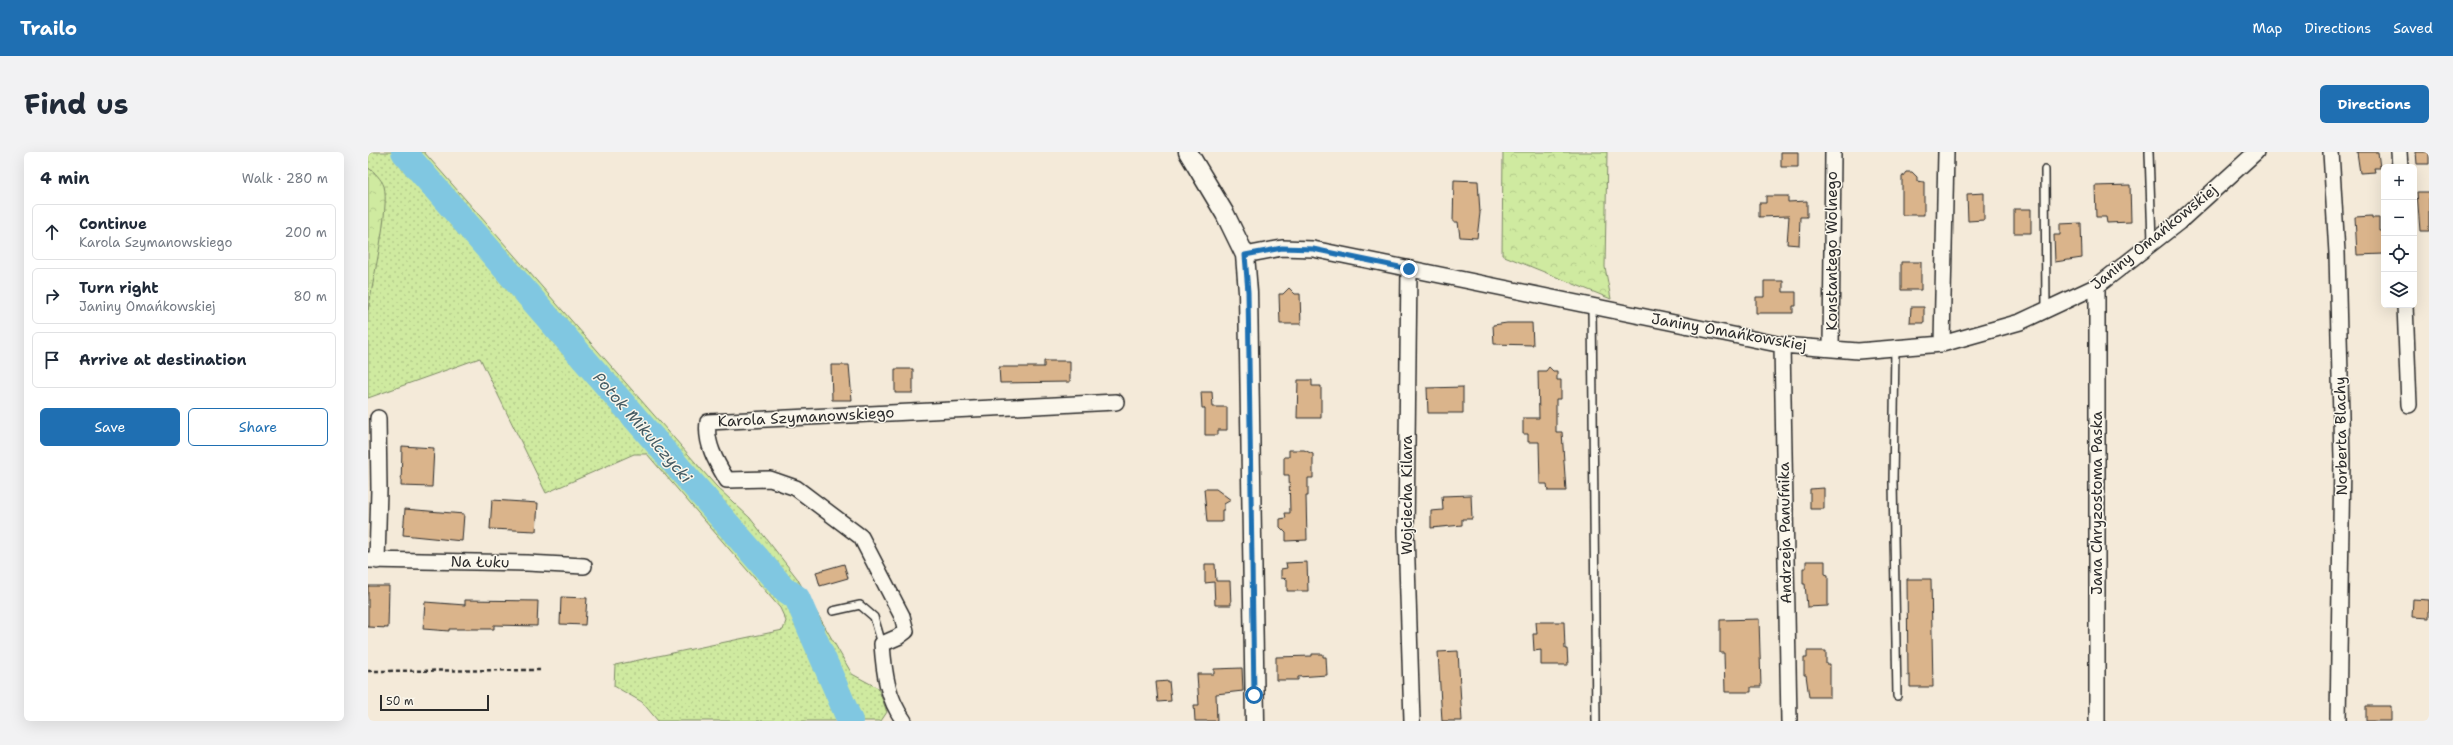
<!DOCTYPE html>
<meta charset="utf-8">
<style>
:root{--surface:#fff;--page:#f2f2f3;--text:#1f2937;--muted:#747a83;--line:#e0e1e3;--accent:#1f6fb2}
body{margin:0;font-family:"Shantell Sans",sans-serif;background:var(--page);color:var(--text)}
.controls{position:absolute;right:12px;top:12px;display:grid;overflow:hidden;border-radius:6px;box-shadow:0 4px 16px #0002}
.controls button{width:36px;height:36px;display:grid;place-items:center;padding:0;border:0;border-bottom:1px solid var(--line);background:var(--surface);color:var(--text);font:20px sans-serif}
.scale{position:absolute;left:12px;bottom:10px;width:109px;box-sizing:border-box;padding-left:4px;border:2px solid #2b2b2b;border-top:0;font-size:11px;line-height:14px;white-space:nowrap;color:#2b2b2b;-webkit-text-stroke:3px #fbf7ec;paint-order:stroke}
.stop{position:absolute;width:12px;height:12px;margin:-9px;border:3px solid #1f6fb2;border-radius:50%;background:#fff}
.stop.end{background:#1f6fb2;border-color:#fff;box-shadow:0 1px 4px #0008}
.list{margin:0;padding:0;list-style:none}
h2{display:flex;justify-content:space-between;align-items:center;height:52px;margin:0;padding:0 16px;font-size:17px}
h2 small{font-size:13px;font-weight:400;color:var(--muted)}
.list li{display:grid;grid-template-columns:26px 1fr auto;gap:12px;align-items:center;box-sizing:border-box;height:56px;margin:0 8px 8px;padding:0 8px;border:1px solid var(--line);border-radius:6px}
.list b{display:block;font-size:15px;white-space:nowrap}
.list p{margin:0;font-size:13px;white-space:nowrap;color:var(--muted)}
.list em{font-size:13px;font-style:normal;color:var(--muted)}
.actions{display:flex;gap:8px;padding:12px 16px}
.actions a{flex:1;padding:9px 0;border:1px solid var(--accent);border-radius:6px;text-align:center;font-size:14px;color:var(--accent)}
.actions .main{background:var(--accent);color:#fff}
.icon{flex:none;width:22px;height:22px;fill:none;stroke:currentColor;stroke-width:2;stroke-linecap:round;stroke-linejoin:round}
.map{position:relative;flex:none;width:2061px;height:569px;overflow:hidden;border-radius:6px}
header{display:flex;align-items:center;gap:24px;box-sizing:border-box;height:56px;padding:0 20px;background:var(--accent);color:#fff}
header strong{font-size:19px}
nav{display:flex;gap:22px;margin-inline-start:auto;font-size:14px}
.intro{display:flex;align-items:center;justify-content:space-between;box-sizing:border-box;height:96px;padding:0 24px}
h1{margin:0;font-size:28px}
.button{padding:10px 18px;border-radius:6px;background:var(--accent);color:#fff;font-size:14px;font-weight:700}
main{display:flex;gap:24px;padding:0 24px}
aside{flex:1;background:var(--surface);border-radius:6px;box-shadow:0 4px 16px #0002}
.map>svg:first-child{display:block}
</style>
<header>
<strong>Trailo</strong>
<nav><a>Map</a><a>Directions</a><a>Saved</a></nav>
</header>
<div class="intro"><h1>Find us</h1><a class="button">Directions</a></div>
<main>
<aside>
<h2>4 min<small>Walk · 280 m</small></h2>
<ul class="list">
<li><svg class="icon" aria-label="ahead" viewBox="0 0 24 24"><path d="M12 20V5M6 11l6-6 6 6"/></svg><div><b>Continue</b><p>Karola Szymanowskiego</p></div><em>200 m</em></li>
<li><svg class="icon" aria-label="right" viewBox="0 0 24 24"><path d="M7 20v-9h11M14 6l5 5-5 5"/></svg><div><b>Turn right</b><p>Janiny Omańkowskiej</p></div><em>80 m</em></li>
<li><svg class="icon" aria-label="arrive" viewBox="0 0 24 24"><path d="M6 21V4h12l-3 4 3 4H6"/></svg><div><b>Arrive at destination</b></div></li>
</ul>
<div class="actions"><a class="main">Save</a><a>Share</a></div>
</aside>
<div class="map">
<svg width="2061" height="569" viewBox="0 0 2061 569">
<defs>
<pattern id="grass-dots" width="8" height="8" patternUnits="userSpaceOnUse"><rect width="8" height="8" fill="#cfeaa0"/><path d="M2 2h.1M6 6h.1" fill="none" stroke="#b2c98a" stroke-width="1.8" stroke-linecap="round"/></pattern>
<pattern id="forest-crowns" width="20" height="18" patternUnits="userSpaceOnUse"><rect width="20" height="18" fill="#cfeaa0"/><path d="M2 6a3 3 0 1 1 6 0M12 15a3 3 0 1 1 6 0" fill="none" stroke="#b2c98a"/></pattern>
</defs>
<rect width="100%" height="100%" fill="#f4ead9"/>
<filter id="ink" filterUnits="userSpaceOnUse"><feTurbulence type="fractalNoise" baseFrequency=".025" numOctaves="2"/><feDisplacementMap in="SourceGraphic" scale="8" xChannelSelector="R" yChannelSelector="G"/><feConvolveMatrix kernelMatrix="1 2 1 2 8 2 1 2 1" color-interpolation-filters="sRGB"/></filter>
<g filter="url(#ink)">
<path fill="url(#grass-dots)" stroke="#7d8a66" d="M0,0H56L348,334L382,366L429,426L484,522L510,536L519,560L513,569H290L274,550L246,534L247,513L415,478L418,469L412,456L279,302H266L178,341L112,206L0,246V158L14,75L16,35L6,20L0,16Z"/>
<path fill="url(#forest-crowns)" stroke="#7d8a66" d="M1135,0H1239L1237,115L1243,147L1134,103Z
M0,16C7,20 13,27 16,34C22,55 4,133 0,158Z"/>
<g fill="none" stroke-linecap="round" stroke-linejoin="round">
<path stroke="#80c7e1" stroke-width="26" d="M36,0L415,436L429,446L482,569"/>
</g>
<path fill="#dab48b" stroke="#2b2b2b" d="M1413,0H1430V15H1413Z
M1989,0H2010L2012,16H2006L2007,20L1992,21Z
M2048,0H2061V12H2049Z
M1538,20H1544L1549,25V29L1556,30V63H1534V25Z
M1086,28L1110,29L1112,61L1109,86L1092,85L1090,70H1085Z
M1762,33L1763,70L1739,71L1738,65H1728L1727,34Z
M2049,40H2061V79H2052Z
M1616,41V68L1600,69L1599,42Z
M1398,44H1420V50L1439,49V65H1432L1431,93L1419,92L1421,64L1391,65V51H1398Z
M1646,57H1663V81H1646Z
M2004,64V66H2011V79H2015L2016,102L1989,103L1987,65Z
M1713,71L1714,106L1687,110L1686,83H1692V72Z
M1533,110H1553V138H1533Z
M1396,129H1415V140H1428V154H1425V161H1388V145H1396Z
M921,136L927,142H932L933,172H912L911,142H915Z
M1543,155H1556V171H1542Z
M1139,171H1164L1165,193L1126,192L1125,173Z
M676,209H702V230L632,231L631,215H676Z
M463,213H481L484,248H464Z
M1181,215L1185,219H1189V228H1193V247H1188V280H1194L1198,339H1180L1179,332H1172L1171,290H1160V282H1155V266H1171L1170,219H1178Z
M527,217H545V241H527Z
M930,228H944V234H953V266H929Z
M1095,235V261H1060L1059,236Z
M833,240H844L845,255H859V278H850V283H837V256H834Z
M34,294L66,296L64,335L33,334Z
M921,298H936L945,302V326H940V344H938L939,388L918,389V381L912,375V367L918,366L917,361H922L921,323H916V305H921Z
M1456,336V357H1442V337Z
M836,337H848L863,348L856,352V358H854V370H839Z
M1103,343L1104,367H1094V373L1063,376V359L1075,358L1074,344Z
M124,348L170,351L168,379L122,377Z
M37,357L96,362L94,389L35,383Z
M1438,409H1457V422L1460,423V454L1439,455L1437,432H1435V416H1438Z
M939,410L940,439H919V427L913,426V417L919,416L918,411Z
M476,412L480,426L452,434L448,420Z
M837,412H847L848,429H862L863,453H847L846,430L837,431Z
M1539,427H1563L1565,535H1542V523L1540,524Z
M0,434H21L20,476L0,475Z
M193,445L219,446L217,473L192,472Z
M2045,447L2061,448V466L2044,465Z
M97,448L170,449L169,474L126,473V477H81V479L55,477L57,450L97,453Z
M1391,467L1393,535H1383V540H1357L1356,501H1352V468Z
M1168,470H1196L1197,497H1199L1200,513H1173V498L1166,499L1165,482H1169Z
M1090,499L1094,569H1074L1070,500Z
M1439,499H1458V512H1462V545H1441L1438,523H1436V506H1439Z
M944,502H955V505H958L959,523L930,525V528H908V505L944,504Z
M874,516L875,539L848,542L849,569H827L826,553H831L829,522H846V517Z
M801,529L803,549L790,550L788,530Z
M1998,554H2023V569H1998Z"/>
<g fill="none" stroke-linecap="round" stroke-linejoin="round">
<defs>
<path id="service" d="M1781,0L1784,90
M1677,18L1678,158
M1224,154L1228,569
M1527,196L1525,330L1529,544
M465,459L492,453L506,465L514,492"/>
<path id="minor" d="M1963,0L1969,101L1974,307L1970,569
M2031,0L2032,15
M877,103L914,96L945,97L1414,193L1490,199L1574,192L1652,170L1729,134L1811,70L1888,0
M1041,117L1038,380L1044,569
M2037,153L2041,253
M1574,192L1578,0
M1414,193L1421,569
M1463,197L1465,0
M0,408L159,411L216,414
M9,409L11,337L10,266
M536,569C519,546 516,520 514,492L530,485L538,479L534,464L493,385L428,336L402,327L359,328C348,310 337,291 340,270L748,250
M1729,569V134"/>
<path id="tertiary" d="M820,0L857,62L877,103L880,140L887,569"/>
</defs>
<use href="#service" stroke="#2b2b2b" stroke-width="10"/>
<use href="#minor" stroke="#2b2b2b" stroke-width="18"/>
<use href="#tertiary" stroke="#2b2b2b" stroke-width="21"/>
<path stroke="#2b2b2b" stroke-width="2.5" stroke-dasharray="4 3" stroke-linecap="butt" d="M0,519L175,518"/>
<use href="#service" stroke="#fbf7ec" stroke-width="7"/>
<use href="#minor" stroke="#fbf7ec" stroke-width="15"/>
<use href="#tertiary" stroke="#fbf7ec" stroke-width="18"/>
</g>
</g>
<g fill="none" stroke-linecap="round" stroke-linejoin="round" filter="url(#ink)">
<path stroke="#1f6fb2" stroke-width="5" d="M886,543L880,140L877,103L914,96L945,97L1041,117"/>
</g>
<g text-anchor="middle" stroke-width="3" stroke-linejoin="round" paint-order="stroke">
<g font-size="15" fill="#2b2b2b" stroke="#fbf7ec">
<text transform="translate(1786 85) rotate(-39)" y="5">Janiny Omańkowskiej</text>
<text transform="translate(1464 99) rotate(-90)" y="5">Konstantego Wolnego</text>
<text transform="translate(1361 180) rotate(10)" y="5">Janiny Omańkowskiej</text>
<text transform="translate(438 265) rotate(-3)" y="5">Karola Szymanowskiego</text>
<text transform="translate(1973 284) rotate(-91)" y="5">Norberta Blachy</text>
<text transform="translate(1039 343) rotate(-90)" y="5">Wojciecha Kilara</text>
<text transform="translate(1729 351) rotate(-90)" y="5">Jana Chryzostoma Paska</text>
<text transform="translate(1417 381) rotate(-91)" y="5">Andrzeja Panufnika</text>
<text transform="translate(112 410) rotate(1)" y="5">Na Łuku</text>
</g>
<g font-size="16" font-style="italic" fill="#445a62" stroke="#fbf7ec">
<text transform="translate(275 275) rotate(49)" y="6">Potok Mikulczycki</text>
</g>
</g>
</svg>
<div class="controls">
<button>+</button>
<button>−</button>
<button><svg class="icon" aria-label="locate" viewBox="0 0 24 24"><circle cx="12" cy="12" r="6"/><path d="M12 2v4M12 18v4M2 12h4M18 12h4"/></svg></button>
<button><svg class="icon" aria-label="layers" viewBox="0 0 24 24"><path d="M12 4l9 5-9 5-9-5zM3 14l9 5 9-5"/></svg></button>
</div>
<div class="scale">50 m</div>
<div class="stop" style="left:886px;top:543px"></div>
<div class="stop end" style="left:1041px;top:117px"></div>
</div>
</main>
